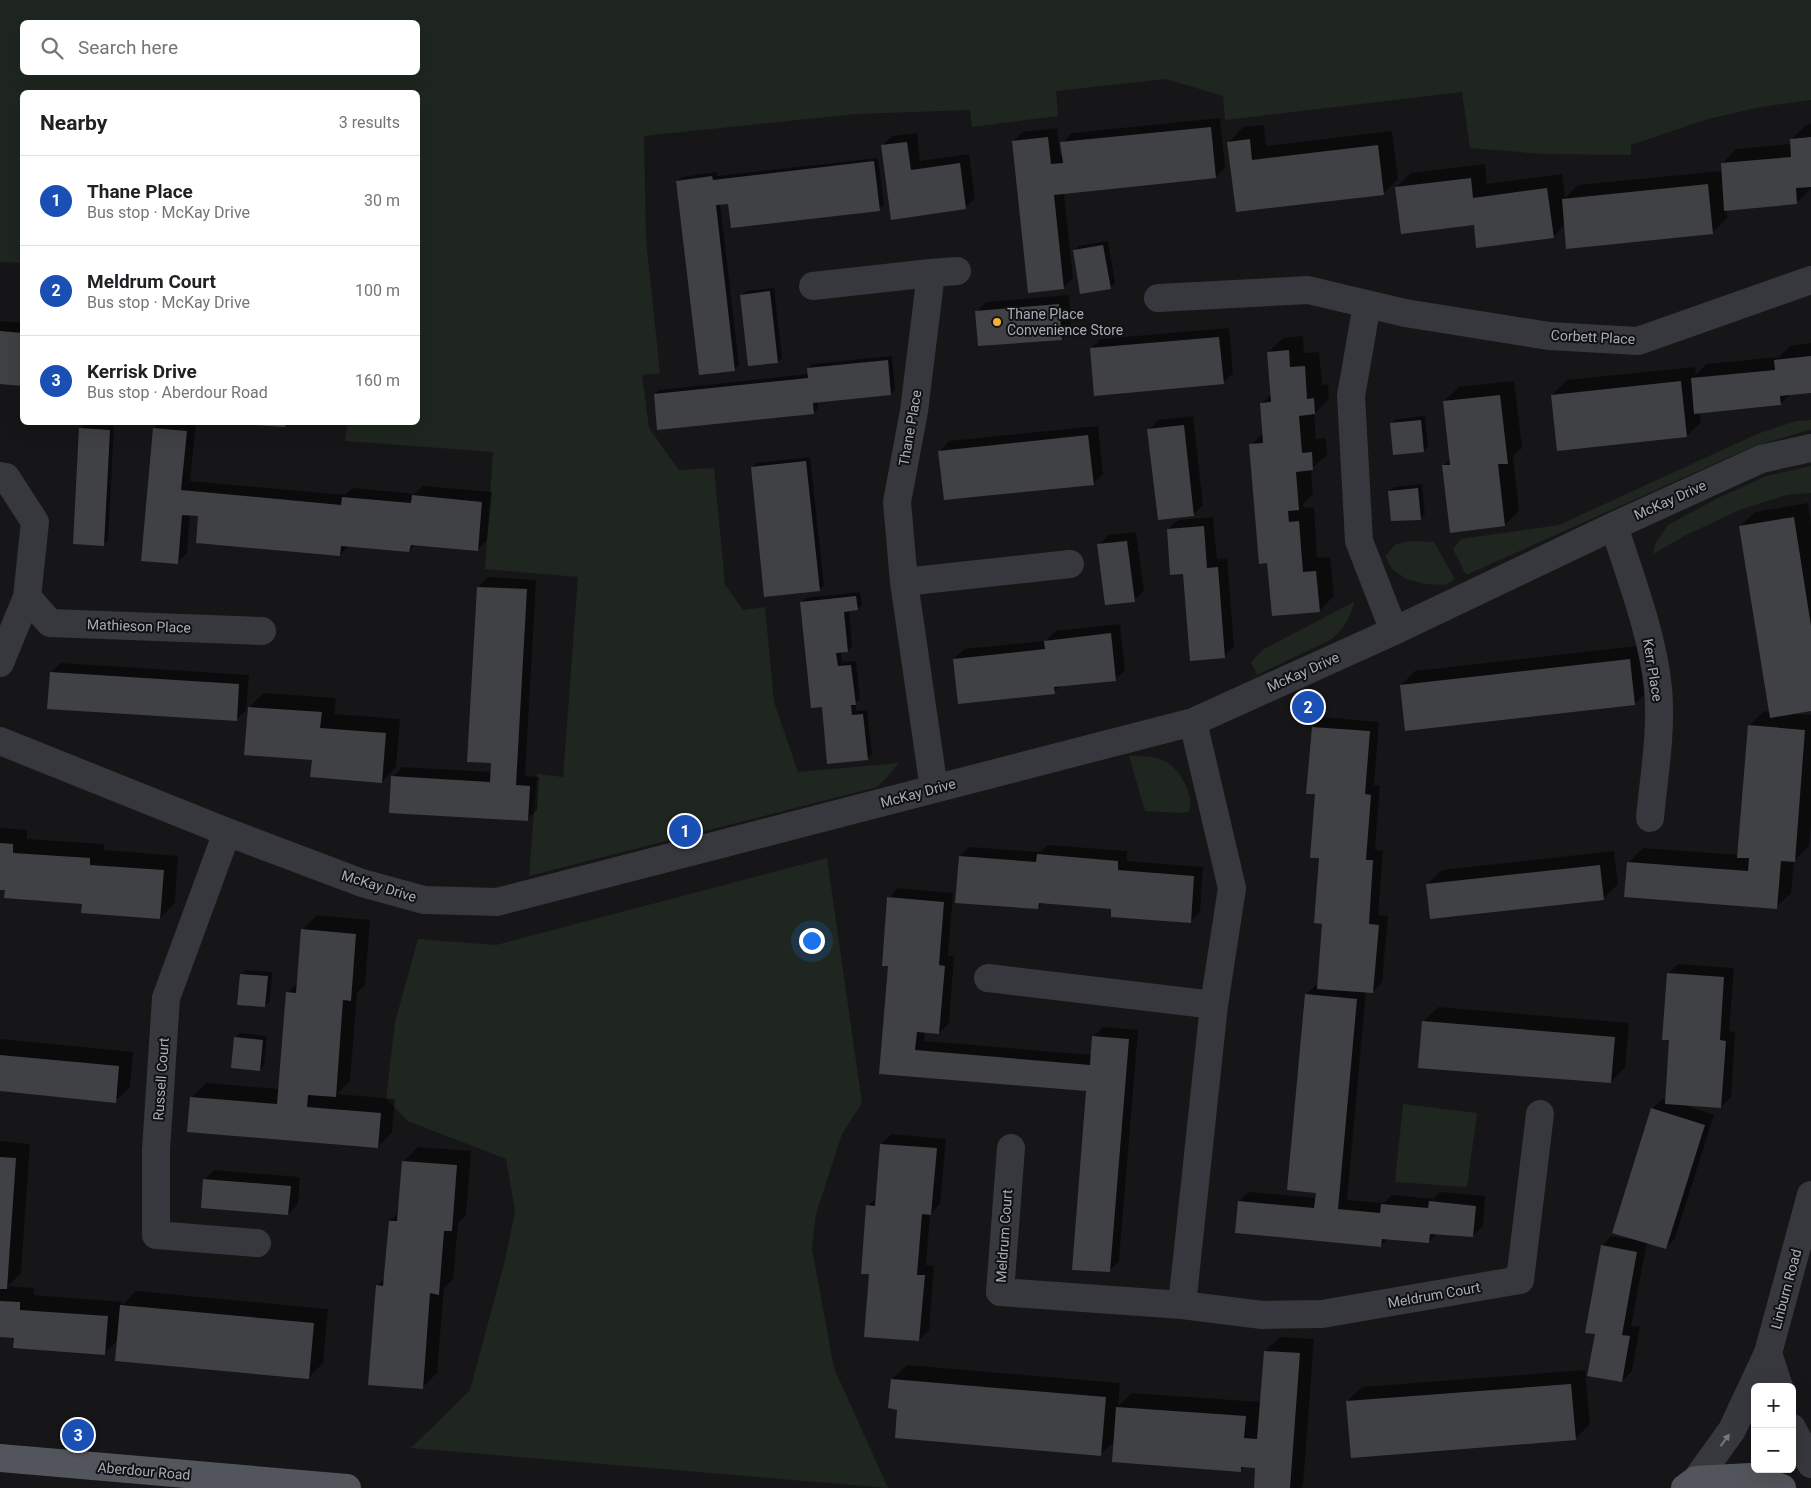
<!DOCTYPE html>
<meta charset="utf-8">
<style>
:root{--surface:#fff;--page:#f6f6f6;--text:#202124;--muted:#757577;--line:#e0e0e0;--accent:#1a73e8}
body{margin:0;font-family:Roboto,sans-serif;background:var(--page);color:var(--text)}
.controls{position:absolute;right:15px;bottom:15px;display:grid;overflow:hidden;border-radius:8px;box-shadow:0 5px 20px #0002}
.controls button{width:45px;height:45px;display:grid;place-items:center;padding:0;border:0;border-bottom:1px solid var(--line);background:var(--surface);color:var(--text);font:25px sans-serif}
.you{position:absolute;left:811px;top:940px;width:18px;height:18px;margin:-12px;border:4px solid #fff;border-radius:50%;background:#1a73e8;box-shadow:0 0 0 8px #1a73e833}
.badge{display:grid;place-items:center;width:32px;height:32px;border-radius:50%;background:var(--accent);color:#fff;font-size:16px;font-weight:700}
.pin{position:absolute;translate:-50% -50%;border:2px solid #fff;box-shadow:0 1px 5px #0006}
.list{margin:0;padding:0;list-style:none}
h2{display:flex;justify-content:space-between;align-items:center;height:65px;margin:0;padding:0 20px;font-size:21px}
h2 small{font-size:16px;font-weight:400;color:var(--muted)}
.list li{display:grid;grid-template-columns:32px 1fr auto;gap:15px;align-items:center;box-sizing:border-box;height:90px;padding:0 20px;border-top:1px solid var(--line)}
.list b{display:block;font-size:19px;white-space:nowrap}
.list p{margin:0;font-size:16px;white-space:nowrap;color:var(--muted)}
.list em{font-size:16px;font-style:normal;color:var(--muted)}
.icon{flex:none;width:28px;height:28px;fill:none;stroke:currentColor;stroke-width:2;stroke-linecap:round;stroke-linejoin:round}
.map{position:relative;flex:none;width:1811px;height:1488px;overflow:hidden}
.search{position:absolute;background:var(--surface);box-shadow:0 5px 20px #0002;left:20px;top:20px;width:400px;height:55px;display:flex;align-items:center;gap:12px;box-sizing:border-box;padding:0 18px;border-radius:8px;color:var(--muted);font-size:19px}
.panel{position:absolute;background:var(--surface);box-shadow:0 5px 20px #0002;left:20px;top:90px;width:400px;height:335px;border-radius:8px}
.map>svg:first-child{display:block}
</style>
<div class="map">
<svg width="1811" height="1488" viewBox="0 0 1811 1488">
<rect width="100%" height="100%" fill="#161618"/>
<path fill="#1e261f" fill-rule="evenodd" d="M0,0H1811V100L1760,107L1708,119L1631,145V155L1544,154L1470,148L1462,92L1225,120L1223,96L1166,79L1056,91L1058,116L972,127L970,110L856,114L644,136L646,239L660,373L642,375L649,428L679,470L714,468L725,584L743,610L765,607L774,702L798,772L899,763L888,776L877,787L529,876L537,774L563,777L578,577L485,569L493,452L345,441L347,423L418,422V92H22V263L0,262ZM22,22H418V72H22Z
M1811,420V430L1805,431L1752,447L1466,575L1453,549L1461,539L1559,525L1757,434L1796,421Z
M1811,466V493L1787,495L1742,509L1686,535L1653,554L1656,542L1668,525L1718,498L1766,476Z
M1411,541L1434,542L1455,579L1445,585L1425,584L1406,579L1392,569L1385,556L1396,544Z
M1354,602C1351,616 1344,629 1332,639L1257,675L1251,662L1264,649Z
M1129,756C1140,756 1156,756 1167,762C1179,769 1197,799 1188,812L1181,813L1145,811Z
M827,858L862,1103L842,1134L816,1214L812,1249L834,1368L888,1488L411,1448L470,1390L505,1260L515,1211L506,1159L408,1121L386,1099L395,1022L418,939L496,945Z
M1403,1104L1477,1113L1467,1187L1395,1182Z"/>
<path fill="#0007" d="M1220,118L1225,167L1216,177L1064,193L1073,278L1063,288L1013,141L1023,132L1057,128L1060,155H1063L1062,143L1072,133Z
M1811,124V189L1796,203L1726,209L1727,218L1713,232L1565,224L1553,237L1475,224L1396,187L1411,173L1485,164L1487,184L1562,174L1565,198L1578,185L1722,171V164L1736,149L1791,144V140L1806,125Z
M1264,125L1266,146L1392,131L1398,179L1383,194L1237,211L1229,142L1243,127Z
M917,133L920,161L969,154L975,198L965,208L892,219L882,146L892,136Z
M878,158L884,205L879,209L729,202L720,203L739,365L734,370L677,181L682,177L717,172V176Z
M1108,241L1115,283L1110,288L1074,250L1079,246Z
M774,288L782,357L778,362L741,296L746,291Z
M1069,295L1071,329L1062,339L977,312L986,302Z
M0,321L22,323V384L0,383Z
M1229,328L1233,373L1223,383L1091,348L1101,339Z
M1303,336L1304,353L1319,352L1322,385L1328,384L1329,399L1314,414L1316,439L1326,438L1327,455L1311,469L1313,494L1303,504L1304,508L1314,507L1317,558L1330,557L1334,596L1319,611L1269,562L1251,445L1264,432L1261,404L1272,393L1268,352L1283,338Z
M1811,343V392L1791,394L1780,404L1700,412L1701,422L1687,436L1552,395L1567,380L1695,367L1696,374L1707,364L1779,357L1790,346Z
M892,356L895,389L891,394L818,402V408L814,413L655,394L659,390L809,374L808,369L812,364Z
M1514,381L1522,448L1513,456L1519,511L1505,525L1443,466L1451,459L1444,401L1459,387Z
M1193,416L1203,505L1193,515L1149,430L1158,420Z
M1425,416L1428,446L1424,451L1391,424L1396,419Z
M160,422H196L190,481L345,495L353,488L415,494L423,486L492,492L487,540L477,550L416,544L409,551L349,546L340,555L199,515H190L187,553L177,563L142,560L154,428Z
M85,424L114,426L108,540L103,544L81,429Z
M1098,426L1103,474L1093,484L940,451L949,441Z
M810,457L824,585L819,590L752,467L757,463Z
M1422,484L1425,514L1420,518L1389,491L1394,487Z
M1808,503L1811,523V710L1795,714L1811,715V822L1809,846L1794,861L1791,893L1776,907L1628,863L1643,848L1739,855L1749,726L1764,711L1770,712L1740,526L1755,512Z
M1213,517L1217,559L1227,558L1234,647L1224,656L1184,573L1168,529L1178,520Z
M1136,532L1144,591L1134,600L1099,545L1108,535Z
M488,577L536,580L525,776L539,777L537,810L527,820L393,777L402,767L492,772V762L478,587Z
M860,592L862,605L857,609L849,610L852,646L848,651H841L842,662L856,661L860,699L856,703V711L867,710L872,754L867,759L823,705L801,603L806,598Z
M1120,624L1125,670L1115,680L1061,685L1054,692L954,659L964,649L1046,641L1055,631Z
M1645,645L1649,690L1635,704L1401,685L1415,671Z
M61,663L249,675L246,710L236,720L51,672Z
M264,693L336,698L334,714L400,719L396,767L382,782L313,759L249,707Z
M1323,717L1379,722L1374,785L1380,786L1375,850L1383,851L1378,915L1388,916L1382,982L1373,992L1366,991L1347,1200L1384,1203L1392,1195L1433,1199L1440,1192L1485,1196L1483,1226L1473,1236L1438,1233L1429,1242L1388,1238L1381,1246L1239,1201L1249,1192L1317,1198L1306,994L1316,985H1318L1323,922L1313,727Z
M0,828L27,830V839L104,844V850L178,856L175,903L160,918L0,888Z
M1048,845L1127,851V861L1203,867L1200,912L1190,922L1113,908L1044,902L1038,908L960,856L970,847L1040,852Z
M1614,851L1618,884L1603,899L1427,884L1442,870Z
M898,888L953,893L948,956H954L949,1023L939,1033L925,1032L924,1041L1092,1055L1093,1037L1103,1027L1138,1030L1119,1261L1109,1271L1087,1090L881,1073L889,965V898Z
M317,915L370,920L365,985L357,993L350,1081L337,1094L395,1099L392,1132L378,1147L191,1098L206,1083L280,1089L288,993L298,982L302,930Z
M1678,964L1734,968L1729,1031L1735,1032L1731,1097L1721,1107L1682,1104L1714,1115L1675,1238L1666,1248L1647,1242L1631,1326L1640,1327L1632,1371L1622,1381L1596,1333L1602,1246L1611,1236L1635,1240L1652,1109L1662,1099L1666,1100L1670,1039L1668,974Z
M246,970L272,972L270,1001L265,1006L241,974Z
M1438,1007L1629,1023L1625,1067L1611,1082L1423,1022Z
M240,1033L267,1036L264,1065L260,1070L235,1038Z
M0,1039L133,1052L130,1087L115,1101L0,1090Z
M891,1134L946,1139L940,1204L930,1214L926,1265L934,1266L929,1330L919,1340L871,1273L868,1206L878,1196L882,1144Z
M0,1141L30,1144L21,1273L8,1286L34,1288V1295L122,1302V1305L136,1291L328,1309L323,1363L308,1378L118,1340L104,1354L15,1336L0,1335Z
M418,1147L471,1151L466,1215L458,1224L453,1279L444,1288L437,1373L422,1388L377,1286L385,1278L390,1221L399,1212L403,1162Z
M214,1170L300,1177L298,1204L288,1214L204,1180Z
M1280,1337L1314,1339L1303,1486L1301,1488H1255L1257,1467L1245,1466L1240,1471L1115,1441L1101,1454L899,1409L892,1379L907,1365L1120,1383L1118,1406L1132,1393L1261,1402L1265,1351Z
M1585,1370L1590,1424L1575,1439L1347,1401L1362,1387Z"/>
<path fill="#404145" d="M1211,127L1216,178L1054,195L1064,289L1028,293L1012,141L1048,137L1051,164L1063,163L1060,142Z
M1811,137V187L1796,188L1797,204L1724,211L1721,163L1791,157L1790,139Z
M1250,139L1252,160L1378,145L1384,195L1236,212L1227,142Z
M907,142L911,170L960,163L966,209L891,220L881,145Z
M874,161L880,211L731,228L728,204L716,205L735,371L699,375L676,181L712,176L713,180Z
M1471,178L1473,198L1547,188L1554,238L1476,248L1474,225L1401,234L1395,187Z
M1708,184L1713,234L1566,249L1562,199Z
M1103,245L1111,289L1080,294L1073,250Z
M770,291L778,363L748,366L740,295Z
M1059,304L1062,340L978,346L975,311Z
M0,331L22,333V386L0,384Z
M1219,337L1224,384L1094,396L1090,348Z
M1289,350L1290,367L1305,366L1307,399L1314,398L1315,414L1299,416L1302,453L1312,452L1313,470L1296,472L1299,510L1288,511L1289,522L1299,521L1303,572L1316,571L1320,612L1272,616L1267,563L1259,564L1249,444L1263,443L1260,403L1271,402L1267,352Z
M1811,356V393L1780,396L1781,405L1694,414L1691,378L1775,370L1774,360Z
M888,360L891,395L813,403L814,414L657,430L654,394L808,378L807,368Z
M1681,381L1687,437L1557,451L1551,395Z
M1500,395L1508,464H1498L1505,526L1450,533L1442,465H1450L1443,401Z
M1421,420L1424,452L1393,455L1390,423Z
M238,422H286L285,427L238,424Z
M1184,425L1194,516L1158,520L1147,429Z
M79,428L110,430L104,546L73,544Z
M153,428L187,431L181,490L341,505L342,497L411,503L412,495L482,502L478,551L411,545L409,552L341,546L340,556L196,543L198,516L182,515L178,564L141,561Z
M1088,435L1094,485L944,500L938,451Z
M806,461L820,591L764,597L751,467Z
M1418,488L1421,520L1391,521L1388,491Z
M1794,517L1811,626V711L1770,718L1739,526Z
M1204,526L1207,568L1218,567L1225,658L1190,661L1183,574L1170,575L1167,529Z
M1127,541L1135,602L1105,605L1097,544Z
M477,587L527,589L516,785L530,786L528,821L389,813L391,776L490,782L491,763L467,762Z
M856,596L858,610L844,612L848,652L836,653L838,666L851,665L856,705H851L852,715L863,714L868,760L827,764L822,707L811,708L800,602Z
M1111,633L1116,681L1054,687L1055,694L958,704L953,659L1045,649L1044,641Z
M1630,659L1635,705L1405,731L1400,685Z
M50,672L239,684L237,721L47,709Z
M248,707L322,712L320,728L386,733L382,783L310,777L312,760L244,755Z
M1748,725L1805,730L1795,862L1781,861L1777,909L1624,897L1627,862L1748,871L1749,858H1737Z
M1312,727L1370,731L1365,794L1371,795L1366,860H1373L1369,924L1379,925L1373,993L1317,989L1322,924L1314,923L1319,858H1310L1315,794H1306Z
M0,843L13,844V853L90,858V865L164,870L160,919L81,913L82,904L4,898L5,890H0Z
M1037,854L1118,861V870L1194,876L1191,923L1111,917V909L1039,903L1038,909L955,903L959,856L1036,862Z
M1600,865L1604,900L1430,919L1426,884Z
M887,897L944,902L939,965L945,966L939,1034L917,1032L915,1050L1090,1065L1092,1036L1129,1039L1110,1272L1072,1270L1086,1091L879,1074L888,966H882Z
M301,929L356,934L351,1001L343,1000L336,1097L308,1095L307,1107L381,1113L378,1148L187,1132L190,1097L277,1104L286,992L296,993Z
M1667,973L1724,977L1720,1040L1726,1041L1721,1108L1665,1104L1669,1040H1662Z
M240,974L268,976L265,1007L237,1005Z
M1305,994L1357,999L1338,1209L1380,1213L1381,1204L1428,1208L1429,1201L1476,1206L1473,1237L1430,1234L1429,1243L1382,1239L1381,1247L1235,1233L1238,1201L1314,1208L1316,1193L1287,1190Z
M1422,1021L1615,1037L1611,1083L1418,1068Z
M234,1037L263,1040L260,1071L231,1068Z
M0,1055L119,1066L116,1103L0,1091Z
M1651,1108L1705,1125L1666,1249L1612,1233Z
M880,1144L937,1148L931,1215L922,1214L917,1275H925L919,1341L864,1337L869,1274H861L866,1205L875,1206Z
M0,1157L16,1158L7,1289H0Z
M402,1161L457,1165L452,1231H444L439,1295L430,1293L423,1389L368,1385L376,1285L383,1286L389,1221H397Z
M203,1179L291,1186L288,1215L201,1208Z
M1601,1245L1637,1252L1622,1335L1630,1336L1622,1382L1587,1376L1595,1334L1585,1333Z
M0,1301L20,1302V1310L108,1316L105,1355L13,1348L14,1338L0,1337Z
M120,1305L314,1323L309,1379L115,1361Z
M1264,1351L1300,1353L1290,1488H1254L1255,1468L1241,1467V1472L1112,1462L1116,1407L1246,1416L1244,1438L1257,1439Z
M891,1379L1106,1397L1101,1456L895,1438L897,1410L888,1408Z
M1571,1384L1576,1440L1351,1458L1346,1401Z"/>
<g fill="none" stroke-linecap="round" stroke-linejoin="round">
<path stroke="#37383d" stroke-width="28" d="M813,286L931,273
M1158,298L1308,290L1405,313L1549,336L1638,341L1811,280
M1367,304L1351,396L1359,541L1394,631
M0,476L6,477L35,522L27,597L50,623L262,631
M1614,526C1630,576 1653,636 1658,688C1662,731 1654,775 1650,818
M904,582L1070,564
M0,663L27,597
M0,741L227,832L362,883L424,900L497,902L1193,722L1394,631L1614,526L1761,459L1811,448
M934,789L904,582L897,502L914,411L931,273L957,271
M227,832L166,998L156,1150V1235L257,1243
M988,978L1214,1005
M1011,1148L1000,1292L1182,1305L1262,1315L1322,1314L1520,1280L1540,1114
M1182,1305L1214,1005L1232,888L1193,722
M1768,1353L1779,1387
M1792,1428L1811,1464
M1696,1480L1732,1430L1768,1353L1811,1195"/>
<path stroke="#53555c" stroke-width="28" d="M0,1458L347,1488
M1685,1488L1696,1480L1750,1477L1782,1488"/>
</g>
<defs><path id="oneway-solid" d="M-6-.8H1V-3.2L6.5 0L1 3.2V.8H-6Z" transform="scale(1.25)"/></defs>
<use fill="#757881" href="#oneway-solid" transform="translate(1725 1440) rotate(-54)"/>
<circle fill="#f2b134" stroke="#111113" stroke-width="2" cx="997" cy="322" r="5"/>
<g text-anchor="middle" stroke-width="4" stroke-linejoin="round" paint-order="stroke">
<g font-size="14" fill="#a8adb8" stroke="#111113" text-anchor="start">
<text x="1007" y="319">Thane Place<tspan x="1007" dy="16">Convenience Store</tspan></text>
</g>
<g font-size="14" fill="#a8adb8" stroke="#111113">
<text transform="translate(1593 337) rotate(3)" y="5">Corbett Place</text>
<text transform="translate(910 428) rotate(-80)" y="5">Thane Place</text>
<text transform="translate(1670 500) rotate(-24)" y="5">McKay Drive</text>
<text transform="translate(139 626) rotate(2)" y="5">Mathieson Place</text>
<text transform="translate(1653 670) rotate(81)" y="5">Kerr Place</text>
<text transform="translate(1303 672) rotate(-24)" y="5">McKay Drive</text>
<text transform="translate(918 793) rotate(-15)" y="5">McKay Drive</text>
<text transform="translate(379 886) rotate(17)" y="5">McKay Drive</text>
<text transform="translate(161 1079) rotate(-86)" y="5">Russell Court</text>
<text transform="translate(1004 1236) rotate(-86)" y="5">Meldrum Court</text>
<text transform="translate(1786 1289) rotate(-75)" y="5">Linburn Road</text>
<text transform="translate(1434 1295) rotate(-10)" y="5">Meldrum Court</text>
<text transform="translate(144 1471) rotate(5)" y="5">Aberdour Road</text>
</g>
</g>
</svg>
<div class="controls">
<button>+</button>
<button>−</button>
</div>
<div class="you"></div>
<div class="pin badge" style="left:685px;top:831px;background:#1a4fb4">1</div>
<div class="pin badge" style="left:1308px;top:707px;background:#1a4fb4">2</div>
<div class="pin badge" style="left:78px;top:1435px;background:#1a4fb4">3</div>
<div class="search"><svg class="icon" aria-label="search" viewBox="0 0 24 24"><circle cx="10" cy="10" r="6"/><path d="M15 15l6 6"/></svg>Search here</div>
<section class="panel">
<h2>Nearby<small>3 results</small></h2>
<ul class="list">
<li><span class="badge" style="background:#1a4fb4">1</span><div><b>Thane Place</b><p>Bus stop · McKay Drive</p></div><em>30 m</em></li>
<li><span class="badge" style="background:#1a4fb4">2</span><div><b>Meldrum Court</b><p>Bus stop · McKay Drive</p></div><em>100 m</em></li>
<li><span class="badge" style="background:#1a4fb4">3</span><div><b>Kerrisk Drive</b><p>Bus stop · Aberdour Road</p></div><em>160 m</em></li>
</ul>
</section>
</div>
